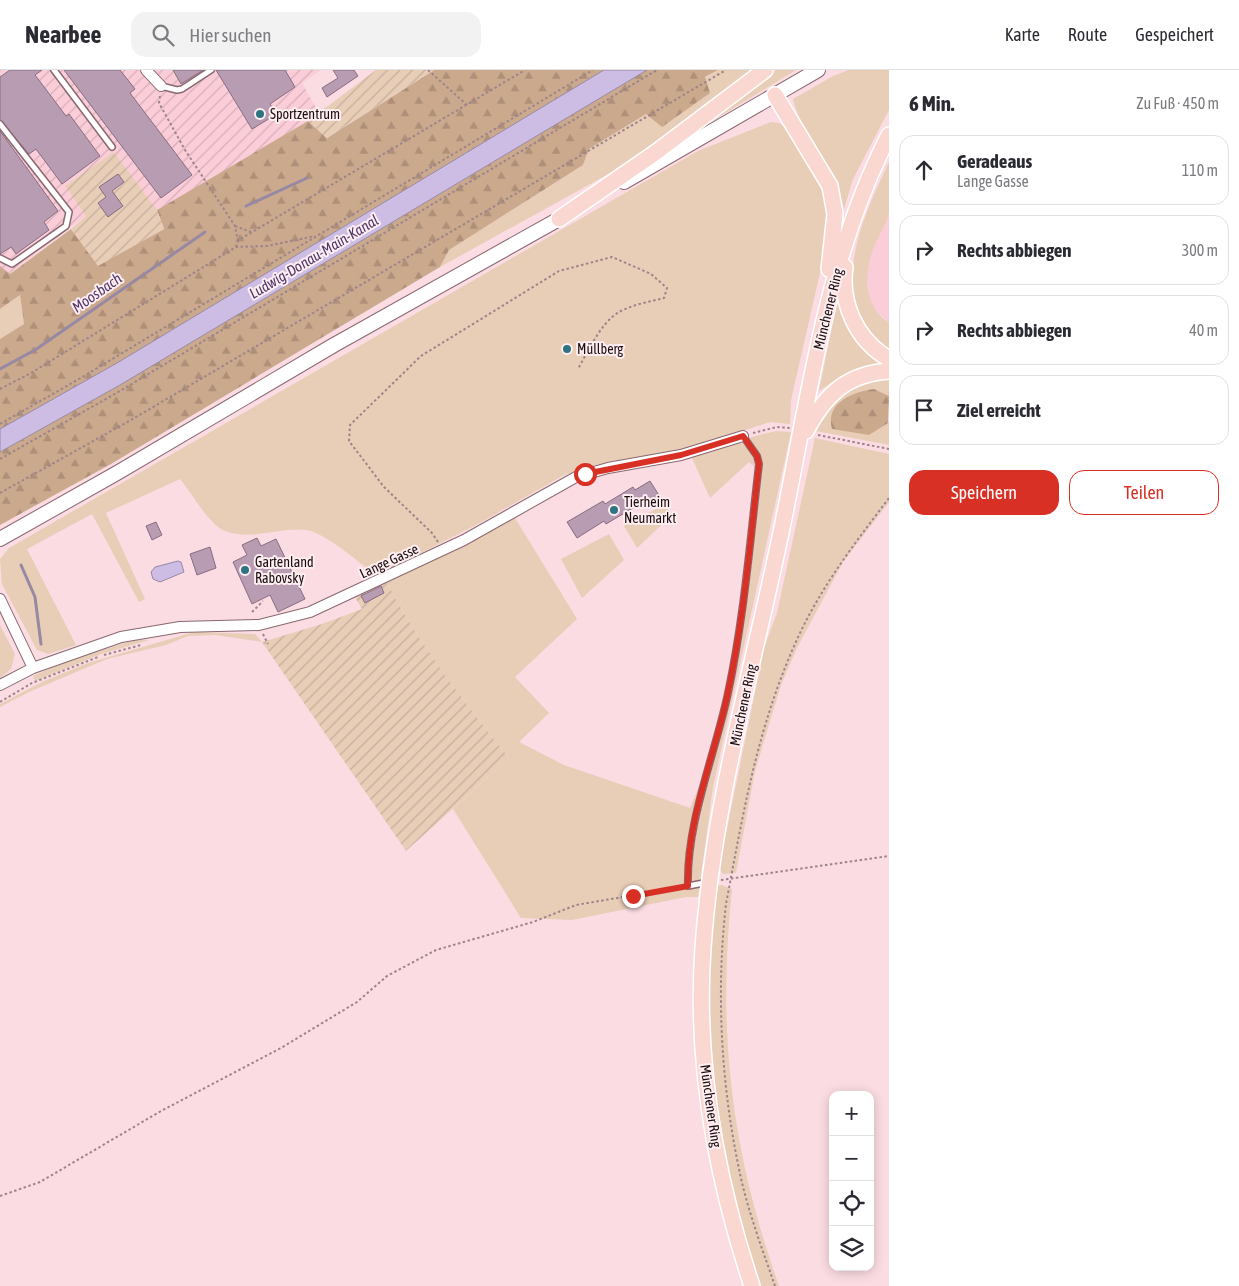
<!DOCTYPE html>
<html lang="de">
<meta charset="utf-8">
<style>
:root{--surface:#fff;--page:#f2f2f3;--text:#2b2b33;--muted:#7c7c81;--line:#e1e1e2;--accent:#d93025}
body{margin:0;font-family:"Asap Condensed",sans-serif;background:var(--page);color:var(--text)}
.controls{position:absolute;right:15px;bottom:15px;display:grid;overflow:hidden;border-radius:10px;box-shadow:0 2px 12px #0003}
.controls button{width:45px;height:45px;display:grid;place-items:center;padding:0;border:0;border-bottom:1px solid var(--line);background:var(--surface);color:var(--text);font:25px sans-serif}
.stop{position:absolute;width:15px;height:15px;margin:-11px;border:4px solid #d93025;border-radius:50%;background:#fff}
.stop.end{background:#d93025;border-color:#fff;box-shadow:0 1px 5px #0008}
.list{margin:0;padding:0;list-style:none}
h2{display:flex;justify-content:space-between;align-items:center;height:65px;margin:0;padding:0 20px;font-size:21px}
h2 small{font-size:16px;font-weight:400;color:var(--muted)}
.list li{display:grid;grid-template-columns:32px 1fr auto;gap:15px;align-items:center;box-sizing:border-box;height:70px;margin:0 10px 10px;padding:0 10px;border:1px solid var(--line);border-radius:15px}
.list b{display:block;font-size:19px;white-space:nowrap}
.list p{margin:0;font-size:16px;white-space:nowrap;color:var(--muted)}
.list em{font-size:16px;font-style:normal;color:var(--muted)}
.actions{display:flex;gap:10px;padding:15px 20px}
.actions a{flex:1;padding:11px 0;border:1px solid var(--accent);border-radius:15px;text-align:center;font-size:18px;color:var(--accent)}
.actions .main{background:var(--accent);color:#fff}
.icon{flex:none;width:28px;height:28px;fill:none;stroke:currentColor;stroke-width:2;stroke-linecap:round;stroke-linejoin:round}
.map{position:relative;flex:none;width:889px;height:1216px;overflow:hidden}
header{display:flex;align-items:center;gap:30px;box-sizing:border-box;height:70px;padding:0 25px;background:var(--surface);border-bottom:1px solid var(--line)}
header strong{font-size:24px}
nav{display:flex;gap:28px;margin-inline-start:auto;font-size:18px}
.search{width:350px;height:45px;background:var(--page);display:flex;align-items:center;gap:12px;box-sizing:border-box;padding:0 18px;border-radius:15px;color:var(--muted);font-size:19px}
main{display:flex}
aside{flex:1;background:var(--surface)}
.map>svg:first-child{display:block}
</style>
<header>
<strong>Nearbee</strong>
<div class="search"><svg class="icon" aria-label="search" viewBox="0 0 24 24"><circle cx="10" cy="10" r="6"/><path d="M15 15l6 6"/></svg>Hier suchen</div>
<nav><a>Karte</a><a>Route</a><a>Gespeichert</a></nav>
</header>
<main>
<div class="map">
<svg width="889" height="1216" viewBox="0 0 889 1216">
<defs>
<pattern id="industrial-furrows" width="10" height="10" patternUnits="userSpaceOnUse" patternTransform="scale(1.25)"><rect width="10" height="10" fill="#fbcdd8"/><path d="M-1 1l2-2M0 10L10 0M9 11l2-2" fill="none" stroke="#d7afb8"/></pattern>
<pattern id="forest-firs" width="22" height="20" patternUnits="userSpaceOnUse" patternTransform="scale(1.25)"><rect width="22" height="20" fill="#cba98d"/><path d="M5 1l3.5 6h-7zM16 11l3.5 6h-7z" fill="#ae9079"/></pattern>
<pattern id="garden-furrows" width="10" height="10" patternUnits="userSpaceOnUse" patternTransform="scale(1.25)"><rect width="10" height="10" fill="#e8cdb7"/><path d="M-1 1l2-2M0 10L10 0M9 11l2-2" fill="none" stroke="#c6af9c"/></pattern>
</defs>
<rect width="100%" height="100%" fill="#fbdce3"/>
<path fill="#fbcdd8" d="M889,142V252L873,239L869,226L867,201L873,178Z"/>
<path fill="url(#industrial-furrows)" d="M0,0H321L302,13L319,43L290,63L157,140L114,82L86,146L9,204L0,196Z"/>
<path fill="#e8cdb7" d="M718,0H752L623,96L440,197L449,180L583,95L589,79Z
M776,0H796L704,56Z
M849,0H889V40L853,109L844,139C837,95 802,68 793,29L833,6Z
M771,52L779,53L788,60L816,108L824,126L828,149L825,181L791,330L790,354L770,352L682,380L595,395L564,405L478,454L376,506C362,494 324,462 306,460C280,457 251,471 225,461C208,454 192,423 180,409L106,443L145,529L139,532L92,444L27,479L76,575L48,584L37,580L2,514L0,489L9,478L698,81Z
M889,92C889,107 889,126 889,142C887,154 878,166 874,177C864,202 863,238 889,252V279C823,229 861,152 889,92Z
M20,225L24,254L0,269V239Z
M837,232C847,259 859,277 882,293C858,297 839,307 819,321Z
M889,309V326L874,319L869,365L889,351V375L816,361C822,331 859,307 889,309Z
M776,361L791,362L713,717L698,827H686L572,850L521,848L453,739L509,688C464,631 420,576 386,511L480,467L515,448L577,549L515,607L549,643L519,672L564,695L690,738L700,714L708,715L736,605L744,557L762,394L758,381L748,368Z
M815,368L889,384V432L843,492L797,578L781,615L755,701L736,803L723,804L719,798L764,578L777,543Z
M739,372C750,377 754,386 755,397L749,392L710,428L691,386Z
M665,434L671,446L637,478L624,456Z
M609,464L624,490L582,528L561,489Z
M0,555L15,584L11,599L0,608Z
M194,562L255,564L262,572L215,565L188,566L166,575L107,589L29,622L0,637V634L44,611L88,593Z
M134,570H149L101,584L35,611L33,606L65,592Z
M722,815L732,819C717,962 731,1080 779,1216H761C718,1087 698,952 716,816Z"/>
<path fill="url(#forest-firs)" d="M434,0H604L117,293L0,359V269L24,254L20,225L0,239V196L10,204L71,159L98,195L164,159L157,140L308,51L327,68Z
M647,0H718L705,7L710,23L662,57L646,44L589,79L583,95L449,180L440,197L111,394L0,455V382L120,315Z
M874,319L889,326L888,353L869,365L832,359C825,333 852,322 874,319Z"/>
<path fill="url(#garden-furrows)" d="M376,0H434L327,68L308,51Z
M114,82L157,140L164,159L98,196L71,159L86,146L65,116Z
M386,511C420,576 464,631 509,688L406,781L262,572L322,554L362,539L355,527Z"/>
<path fill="#cdbde4" stroke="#9788a4" d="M604,0H647L120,315L0,382V359L117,293Z
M178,491L181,492L184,502L160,512L153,509L151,502L155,497Z"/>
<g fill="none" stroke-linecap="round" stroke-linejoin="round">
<path stroke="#9788a4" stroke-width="3" d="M246,136L307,108
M0,299L35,280L205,162
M21,495L35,527L41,574"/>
</g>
<path fill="#b89cb2" stroke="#876d82" d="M10,0H42L35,5L66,46L69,44L100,86L62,114L36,79L29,84L0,50V7Z
M64,0H120L135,19L130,23L192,105L161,128Z
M173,0H203L181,14Z
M216,0H285L295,17L270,34L277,44L252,59Z
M333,0H354L358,6L327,27L322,18L338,8Z
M0,61L58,141L44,152L49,160L16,184L11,177L0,184Z
M118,104L124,112L112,121L123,136L108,147L98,133L106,127L99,117Z
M650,411L662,430L653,436L648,429L606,454L604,451L577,468L567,452L603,431L605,434L633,417L635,420Z
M156,452L162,465L152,470L146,456Z
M257,468L261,476L276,469L305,529L278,542L270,525L252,534L233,492L247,485L242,475Z
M210,477L216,498L197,505L190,484Z
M381,516L384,523L365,533L361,526Z"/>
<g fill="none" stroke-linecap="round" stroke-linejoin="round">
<defs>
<path id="service" d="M54,0L112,77
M161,16L177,20L182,19L211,0
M0,54L69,142L66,156L12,194L0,188
M709,812L688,816C686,753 715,685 728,623C744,548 750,471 759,394L757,386L743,366"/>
<path id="minor" d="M146,0L161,16
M0,529L33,598
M0,615L33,598L121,567L180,557L259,555L310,542L464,470L576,407L608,398L681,385L743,366"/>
<path id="secondary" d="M624,112L818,0
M0,469L117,403L334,275L568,144"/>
<path id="primary" d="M775,25L830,116L835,144L829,199
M559,149L655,83L765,0
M845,197C840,233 856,270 889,289
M806,361C825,325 846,304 889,301
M752,1216C716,1108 695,992 703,878C713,733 754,594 783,453C810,321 827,186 889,65"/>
</defs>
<use href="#service" stroke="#896870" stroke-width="8"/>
<use href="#minor" stroke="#896870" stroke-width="12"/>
<use href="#secondary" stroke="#896870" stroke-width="16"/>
<use href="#primary" stroke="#fff" stroke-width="18"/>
<path stroke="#9c858a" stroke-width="2" stroke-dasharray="2.5 2.5" stroke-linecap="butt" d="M428,0L467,35
M160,26L159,33L185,80L235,156L238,171
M235,156L251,162
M236,177L238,171L242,168L525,0
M0,319L31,303L236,177L267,176L315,166
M0,354L79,309L593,0
M753,363L777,357L790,358
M818,365L889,379
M0,389L120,321L657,0
M0,423L131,350L726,0
M438,472L432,463L384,417L349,371L350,355L421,286L559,201L612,187L651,204L667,218L664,228C649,232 629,235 616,244C600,255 587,283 578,299
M252,542L263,531
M263,564L268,574
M104,585L141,575
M0,632L32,613L98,587
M721,810L889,786
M0,1126L40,1112L161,1041L281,978L357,932L387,906L436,880L533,852L576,835L681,817
M775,1216C762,1178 747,1139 739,1099C721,1013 716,922 726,834C743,744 757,659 795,574C818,521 854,474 889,428"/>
<use href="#service" stroke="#fff" stroke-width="5"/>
<use href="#minor" stroke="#fff" stroke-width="10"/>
<use href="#secondary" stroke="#fff" stroke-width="14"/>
<use href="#primary" stroke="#fad7d0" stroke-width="15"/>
</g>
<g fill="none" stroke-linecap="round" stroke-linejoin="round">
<path stroke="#d93025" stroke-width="6" d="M585,404L681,385L743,366L757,386L759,394C750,472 744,550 727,627C714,688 686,752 688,816L633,826"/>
</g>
<g fill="#2e7382" stroke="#feeef1" stroke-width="2">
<circle cx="260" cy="44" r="5"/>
<circle cx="567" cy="279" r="5"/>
<circle cx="614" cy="440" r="5"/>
<circle cx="245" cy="500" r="5"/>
</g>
<g text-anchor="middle" stroke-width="4" stroke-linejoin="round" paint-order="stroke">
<g font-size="14" fill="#1a0d10" stroke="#feeef1" text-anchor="start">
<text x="270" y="49">Sportzentrum</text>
<text x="577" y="284">Müllberg</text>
<text x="624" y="437">Tierheim<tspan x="624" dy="16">Neumarkt</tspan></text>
<text x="255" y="497">Gartenland<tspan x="255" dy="16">Rabovsky</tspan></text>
</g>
<g font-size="14" fill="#1a0d10" stroke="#feeef1">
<text transform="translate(828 239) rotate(-76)" y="5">Münchener Ring</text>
<text transform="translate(389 491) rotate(-25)" y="5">Lange Gasse</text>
<text transform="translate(743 635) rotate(-78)" y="5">Münchener Ring</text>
<text transform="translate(711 1036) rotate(82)" y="5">Münchener Ring</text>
</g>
<g font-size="15" font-style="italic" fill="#4d3668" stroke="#feeef1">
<text transform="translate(314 187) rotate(-31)" y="5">Ludwig-Donau-Main-Kanal</text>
<text transform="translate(97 223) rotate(-35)" y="5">Moosbach</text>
</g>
</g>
</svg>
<div class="controls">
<button>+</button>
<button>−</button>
<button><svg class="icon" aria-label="locate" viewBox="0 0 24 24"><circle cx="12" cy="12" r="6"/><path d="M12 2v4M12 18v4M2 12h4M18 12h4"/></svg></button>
<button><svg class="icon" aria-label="layers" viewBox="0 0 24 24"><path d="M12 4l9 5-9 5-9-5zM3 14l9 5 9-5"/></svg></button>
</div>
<div class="stop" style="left:585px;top:404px"></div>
<div class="stop end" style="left:633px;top:826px"></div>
</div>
<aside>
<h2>6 Min.<small>Zu Fuß · 450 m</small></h2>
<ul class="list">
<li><svg class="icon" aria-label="ahead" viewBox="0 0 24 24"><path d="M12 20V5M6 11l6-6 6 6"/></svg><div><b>Geradeaus</b><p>Lange Gasse</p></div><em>110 m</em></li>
<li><svg class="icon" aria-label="right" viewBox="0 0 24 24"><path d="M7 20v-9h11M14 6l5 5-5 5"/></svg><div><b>Rechts abbiegen</b></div><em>300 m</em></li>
<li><svg class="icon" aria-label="right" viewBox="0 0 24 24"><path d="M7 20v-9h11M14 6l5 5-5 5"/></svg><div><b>Rechts abbiegen</b></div><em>40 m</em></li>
<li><svg class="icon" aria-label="arrive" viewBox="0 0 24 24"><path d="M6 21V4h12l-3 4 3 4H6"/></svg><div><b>Ziel erreicht</b></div></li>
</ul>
<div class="actions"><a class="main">Speichern</a><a>Teilen</a></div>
</aside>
</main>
